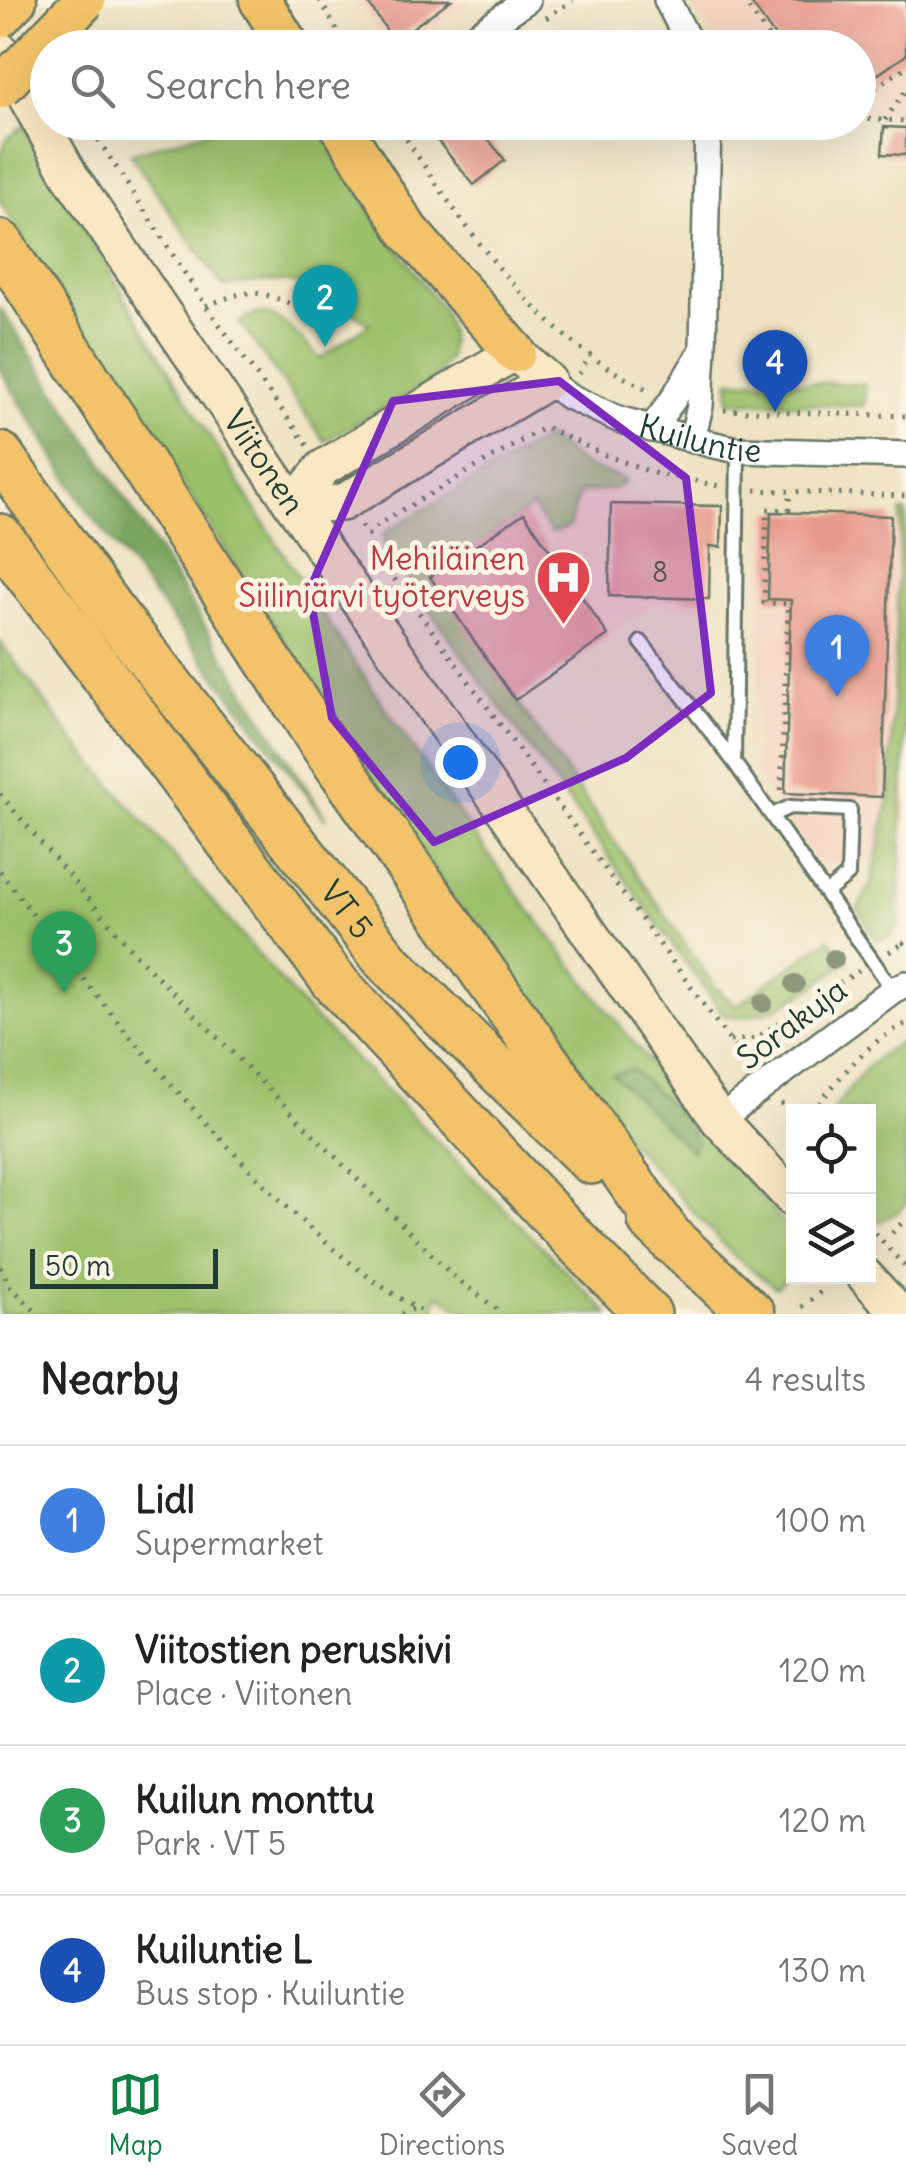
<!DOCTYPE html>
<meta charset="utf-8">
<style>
:root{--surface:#fff;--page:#f6f6f6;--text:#222;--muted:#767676;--line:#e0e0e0;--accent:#0b8043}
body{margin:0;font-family:Delius,sans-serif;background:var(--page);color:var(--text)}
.controls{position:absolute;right:30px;bottom:30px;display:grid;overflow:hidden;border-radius:0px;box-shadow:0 10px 40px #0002}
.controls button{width:90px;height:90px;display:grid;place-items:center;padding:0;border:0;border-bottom:2px solid var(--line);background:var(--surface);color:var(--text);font:50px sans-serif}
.scale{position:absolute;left:30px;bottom:25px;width:188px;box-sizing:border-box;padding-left:10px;border:5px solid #1f3d34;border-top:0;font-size:28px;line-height:35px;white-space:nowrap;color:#1f3d34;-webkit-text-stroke:8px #fcf5e5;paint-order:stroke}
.you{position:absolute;left:460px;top:762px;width:35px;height:35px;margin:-25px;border:8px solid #fff;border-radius:50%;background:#1a73e8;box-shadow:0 0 0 15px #1a73e833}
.badge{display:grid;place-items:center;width:65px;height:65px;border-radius:50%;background:var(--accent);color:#fff;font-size:32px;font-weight:700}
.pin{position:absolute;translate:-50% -82px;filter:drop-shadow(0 2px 5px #0008)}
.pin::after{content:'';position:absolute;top:52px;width:35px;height:30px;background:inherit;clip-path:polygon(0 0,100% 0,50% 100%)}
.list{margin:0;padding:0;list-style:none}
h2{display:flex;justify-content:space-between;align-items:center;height:130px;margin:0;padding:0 40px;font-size:42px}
h2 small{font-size:32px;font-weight:400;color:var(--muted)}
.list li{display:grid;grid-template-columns:65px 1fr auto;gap:30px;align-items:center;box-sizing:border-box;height:150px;padding:0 40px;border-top:2px solid var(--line)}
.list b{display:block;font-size:38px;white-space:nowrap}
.list p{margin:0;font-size:32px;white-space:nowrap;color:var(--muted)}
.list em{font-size:32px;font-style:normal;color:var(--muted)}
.icon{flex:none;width:55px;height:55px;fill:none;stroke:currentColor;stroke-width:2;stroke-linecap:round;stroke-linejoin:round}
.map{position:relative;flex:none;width:906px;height:1314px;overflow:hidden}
.search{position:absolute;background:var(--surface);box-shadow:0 10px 40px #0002;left:30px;right:30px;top:30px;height:110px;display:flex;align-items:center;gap:25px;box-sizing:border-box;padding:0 35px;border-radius:55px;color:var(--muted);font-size:38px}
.sheet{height:730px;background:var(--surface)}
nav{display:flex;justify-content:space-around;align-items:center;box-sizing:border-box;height:140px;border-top:2px solid var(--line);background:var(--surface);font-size:28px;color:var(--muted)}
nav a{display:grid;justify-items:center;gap:5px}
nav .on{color:var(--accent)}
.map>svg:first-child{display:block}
</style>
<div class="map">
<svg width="906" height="1314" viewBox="0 0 906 1314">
<rect width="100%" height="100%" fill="#fcf5e5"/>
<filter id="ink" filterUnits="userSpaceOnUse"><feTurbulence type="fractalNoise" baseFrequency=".01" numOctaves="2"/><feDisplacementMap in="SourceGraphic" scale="20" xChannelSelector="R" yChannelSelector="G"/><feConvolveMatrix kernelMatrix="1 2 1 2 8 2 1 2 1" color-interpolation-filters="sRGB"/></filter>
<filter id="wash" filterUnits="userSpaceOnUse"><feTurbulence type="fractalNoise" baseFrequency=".0048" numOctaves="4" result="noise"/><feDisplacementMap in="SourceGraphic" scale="40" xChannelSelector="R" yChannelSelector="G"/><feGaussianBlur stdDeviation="2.25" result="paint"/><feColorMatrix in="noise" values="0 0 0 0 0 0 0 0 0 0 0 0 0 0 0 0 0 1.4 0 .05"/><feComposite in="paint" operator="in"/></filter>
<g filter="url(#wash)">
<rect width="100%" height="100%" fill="#eee2c2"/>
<path fill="#f4d3c0" d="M356,0H473L404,48L388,47Z
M689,0H906V116L859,113L858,48L720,47Z
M555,458L675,511L717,512L714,609L652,606L508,708L411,559Z
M765,513L906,519L895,864L816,862L755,773Z"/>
<path fill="#9bc06a" stroke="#5d7e4f" stroke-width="2.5" d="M231,123H317L371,211L444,312L450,337L449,358L432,380L325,441L240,323C268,294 301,339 320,359L369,324C310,281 296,274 223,287L130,154C164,143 198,135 231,123Z
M24,125C160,359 298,588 455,808C560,956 675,1096 793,1234V1272L776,1288L734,1256L605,1115L490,958L0,202V157L6,140Z
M730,380L865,384L864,406L729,401Z
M547,437L585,466L626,480L617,488L579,493L569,527L551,533L532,507L431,577L715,987L736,1006L829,939L849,961C811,987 771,1024 724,1015L386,550L383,540L385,532Z
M901,512H906V710L899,923L888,938L876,940L858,909L872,881L889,799Z
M0,642L74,741L305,1009L609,1314H469L438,1294L434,1314H0Z
M906,1041V1205L898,1212L880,1222L869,1208L868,1112L833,1111C852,1086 874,1051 906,1041Z"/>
<path fill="#7ca65e" stroke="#4e7249" stroke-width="2.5" d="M0,308L97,454L326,819L86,508L0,370Z
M632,1069L687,1122L696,1141L692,1152L612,1074Z"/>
<g id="blocks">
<path fill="#e7998b" d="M366,0H451L394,41Z
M749,0H906V55L858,88V48H783Z
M422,122H474L505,160L474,185Z
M884,127L906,128V155L882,154Z
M611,504L722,506L721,547L710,546L709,599L609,596Z
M771,512L891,516L882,797L785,793L791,600L768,599Z
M524,513L608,635L515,700L430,577Z"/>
</g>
</g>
<g filter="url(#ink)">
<use href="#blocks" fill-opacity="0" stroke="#677766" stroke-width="2.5"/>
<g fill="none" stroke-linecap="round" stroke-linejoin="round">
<defs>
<path id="service" d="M738,450L734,762L893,990
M641,642L734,762
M772,815L790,807L850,810L848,875L826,893"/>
<g id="minor">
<path d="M667,0L692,48"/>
<path d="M458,48L527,0"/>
<path id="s1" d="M548,381L566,395L618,419L710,444L738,450L906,455"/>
<path d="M651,429L672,401L701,353"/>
<path d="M692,440L700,406L703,348L708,122"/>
<path d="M719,1120L893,990L906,984"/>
</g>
<g id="secondary">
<path id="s2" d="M0,50L71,177L293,505L719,1120L794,1200"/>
<path d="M515,352L548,381L342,503L293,505L323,468Z"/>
<path d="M865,1276L900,1314"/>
</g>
<path id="primary" d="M260,0L290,48
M0,17L16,0
M338,122L408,231L515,352"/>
<g id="motorway">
<path d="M0,243L318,737L673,1242"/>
<path id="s3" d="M0,455L110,609L386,960L591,1161"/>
<path d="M0,537L334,981L569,1234L648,1314"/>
<path d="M651,1220L752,1314"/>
</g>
</defs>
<use href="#service" stroke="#677766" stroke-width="18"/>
<use href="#minor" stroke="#677766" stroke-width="30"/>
<use href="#secondary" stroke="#677766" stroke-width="40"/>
<use href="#primary" stroke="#677766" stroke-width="45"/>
<use href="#motorway" stroke="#677766" stroke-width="50"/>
<path stroke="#677766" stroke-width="5" stroke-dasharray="2.5 8" stroke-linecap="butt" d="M320,0L347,48
M743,0L776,48
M546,18L573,0
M858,100L906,67
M858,119L906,121
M885,120L906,90
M87,122L206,306L308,446
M395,122C462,223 537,340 651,391
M91,130L141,136L192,128L205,122
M206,306C248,289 255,288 297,307
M579,374L590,355
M724,410L906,416
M755,490L906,496
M361,526L368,535L372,548L730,1041L753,1067
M368,535L382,522L545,427L605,455L654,473L719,486
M781,790L788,604L764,603L767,509L789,510L790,492
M0,794L136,955L451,1274L503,1314
M0,871C73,969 150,1064 234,1153C291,1213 353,1274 427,1314
M889,952L904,943L906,942L904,943L906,947
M730,1041L756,1038L859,971
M781,1103L789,1113L794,1125
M813,1112C839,1078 866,1042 906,1024
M868,1225L906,1268
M892,1233L906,1219
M0,1267L11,1287L38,1314
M802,1307L825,1288
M401,1314L415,1308"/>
<use href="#service" stroke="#fff" stroke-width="12"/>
<use href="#minor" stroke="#fff" stroke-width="25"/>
<use href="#secondary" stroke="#fae7c3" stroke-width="35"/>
<use href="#primary" stroke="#f2c36a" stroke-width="40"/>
<use href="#motorway" stroke="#f2c36a" stroke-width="45"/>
<defs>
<path id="primary-bridge" d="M0,88L85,0"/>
</defs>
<use href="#primary-bridge" stroke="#677766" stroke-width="45" stroke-linecap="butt"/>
<use href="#primary-bridge" stroke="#f2c36a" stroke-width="40"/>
</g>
<g fill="#8d997c">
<circle cx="834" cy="959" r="10"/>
<circle cx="795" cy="984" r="10"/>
<circle cx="763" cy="1003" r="10"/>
</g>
</g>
<path fill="#7b2cbf" fill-opacity="0.2" stroke="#7b2cbf" stroke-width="8" stroke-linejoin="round" d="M559,381L686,478L711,693L626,758L434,842L332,718L309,591L393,401Z"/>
<defs>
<symbol id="hospital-pin" viewBox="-11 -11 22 30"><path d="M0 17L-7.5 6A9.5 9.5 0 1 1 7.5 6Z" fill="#e0444e" stroke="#fcf5e5"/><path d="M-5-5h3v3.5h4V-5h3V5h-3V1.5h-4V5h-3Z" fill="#fff"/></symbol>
</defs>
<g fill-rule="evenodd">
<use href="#hospital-pin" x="532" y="546" width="63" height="86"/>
</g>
<g text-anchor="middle" stroke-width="10" stroke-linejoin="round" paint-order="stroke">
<g font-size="28" fill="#51544a">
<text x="660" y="582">8</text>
</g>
<g font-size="32" fill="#1f3d34" stroke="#fcf5e5">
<text dy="11" stroke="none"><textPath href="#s1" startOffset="165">Kuiluntie</textPath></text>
<text dy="11" stroke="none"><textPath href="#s2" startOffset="490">Viitonen</textPath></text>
<text dy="11" stroke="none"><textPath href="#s3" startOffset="572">VT 5</textPath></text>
<text transform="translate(792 1024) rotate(-37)" y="11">Sorakuja</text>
</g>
<g font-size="32" fill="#be3a42" stroke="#fcf5e5" text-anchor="end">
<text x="525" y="570">Mehiläinen<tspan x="525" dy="37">Siilinjärvi työterveys</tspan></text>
</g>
</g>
</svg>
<div class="controls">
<button><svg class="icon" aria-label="locate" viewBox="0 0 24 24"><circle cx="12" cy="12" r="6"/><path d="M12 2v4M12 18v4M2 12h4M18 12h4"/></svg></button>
<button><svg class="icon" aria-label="layers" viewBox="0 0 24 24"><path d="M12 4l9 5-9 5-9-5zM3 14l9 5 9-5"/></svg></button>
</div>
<div class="scale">50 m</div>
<div class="you"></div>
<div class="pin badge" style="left:837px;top:697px;background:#3f7fe0">1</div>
<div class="pin badge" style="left:325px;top:347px;background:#0f9aa8">2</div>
<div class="pin badge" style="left:64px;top:993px;background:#2e9e5b">3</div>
<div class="pin badge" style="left:775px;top:412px;background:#1a4fb4">4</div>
<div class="search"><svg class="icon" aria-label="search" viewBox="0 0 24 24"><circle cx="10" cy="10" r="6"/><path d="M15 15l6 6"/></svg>Search here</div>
</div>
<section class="sheet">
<h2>Nearby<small>4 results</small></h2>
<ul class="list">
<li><span class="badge" style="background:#3f7fe0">1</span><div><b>Lidl</b><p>Supermarket</p></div><em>100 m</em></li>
<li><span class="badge" style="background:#0f9aa8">2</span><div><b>Viitostien peruskivi</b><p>Place · Viitonen</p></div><em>120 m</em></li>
<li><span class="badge" style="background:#2e9e5b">3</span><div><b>Kuilun monttu</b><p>Park · VT 5</p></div><em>120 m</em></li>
<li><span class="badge" style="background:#1a4fb4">4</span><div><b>Kuiluntie L</b><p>Bus stop · Kuiluntie</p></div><em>130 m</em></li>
</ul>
</section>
<nav>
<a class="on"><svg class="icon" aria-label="map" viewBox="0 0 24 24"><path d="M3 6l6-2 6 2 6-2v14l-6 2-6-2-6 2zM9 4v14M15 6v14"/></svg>Map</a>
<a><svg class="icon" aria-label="directions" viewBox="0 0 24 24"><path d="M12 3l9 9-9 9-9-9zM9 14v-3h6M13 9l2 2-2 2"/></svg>Directions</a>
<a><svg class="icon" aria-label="saved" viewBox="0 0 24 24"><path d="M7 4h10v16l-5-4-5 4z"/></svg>Saved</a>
</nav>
